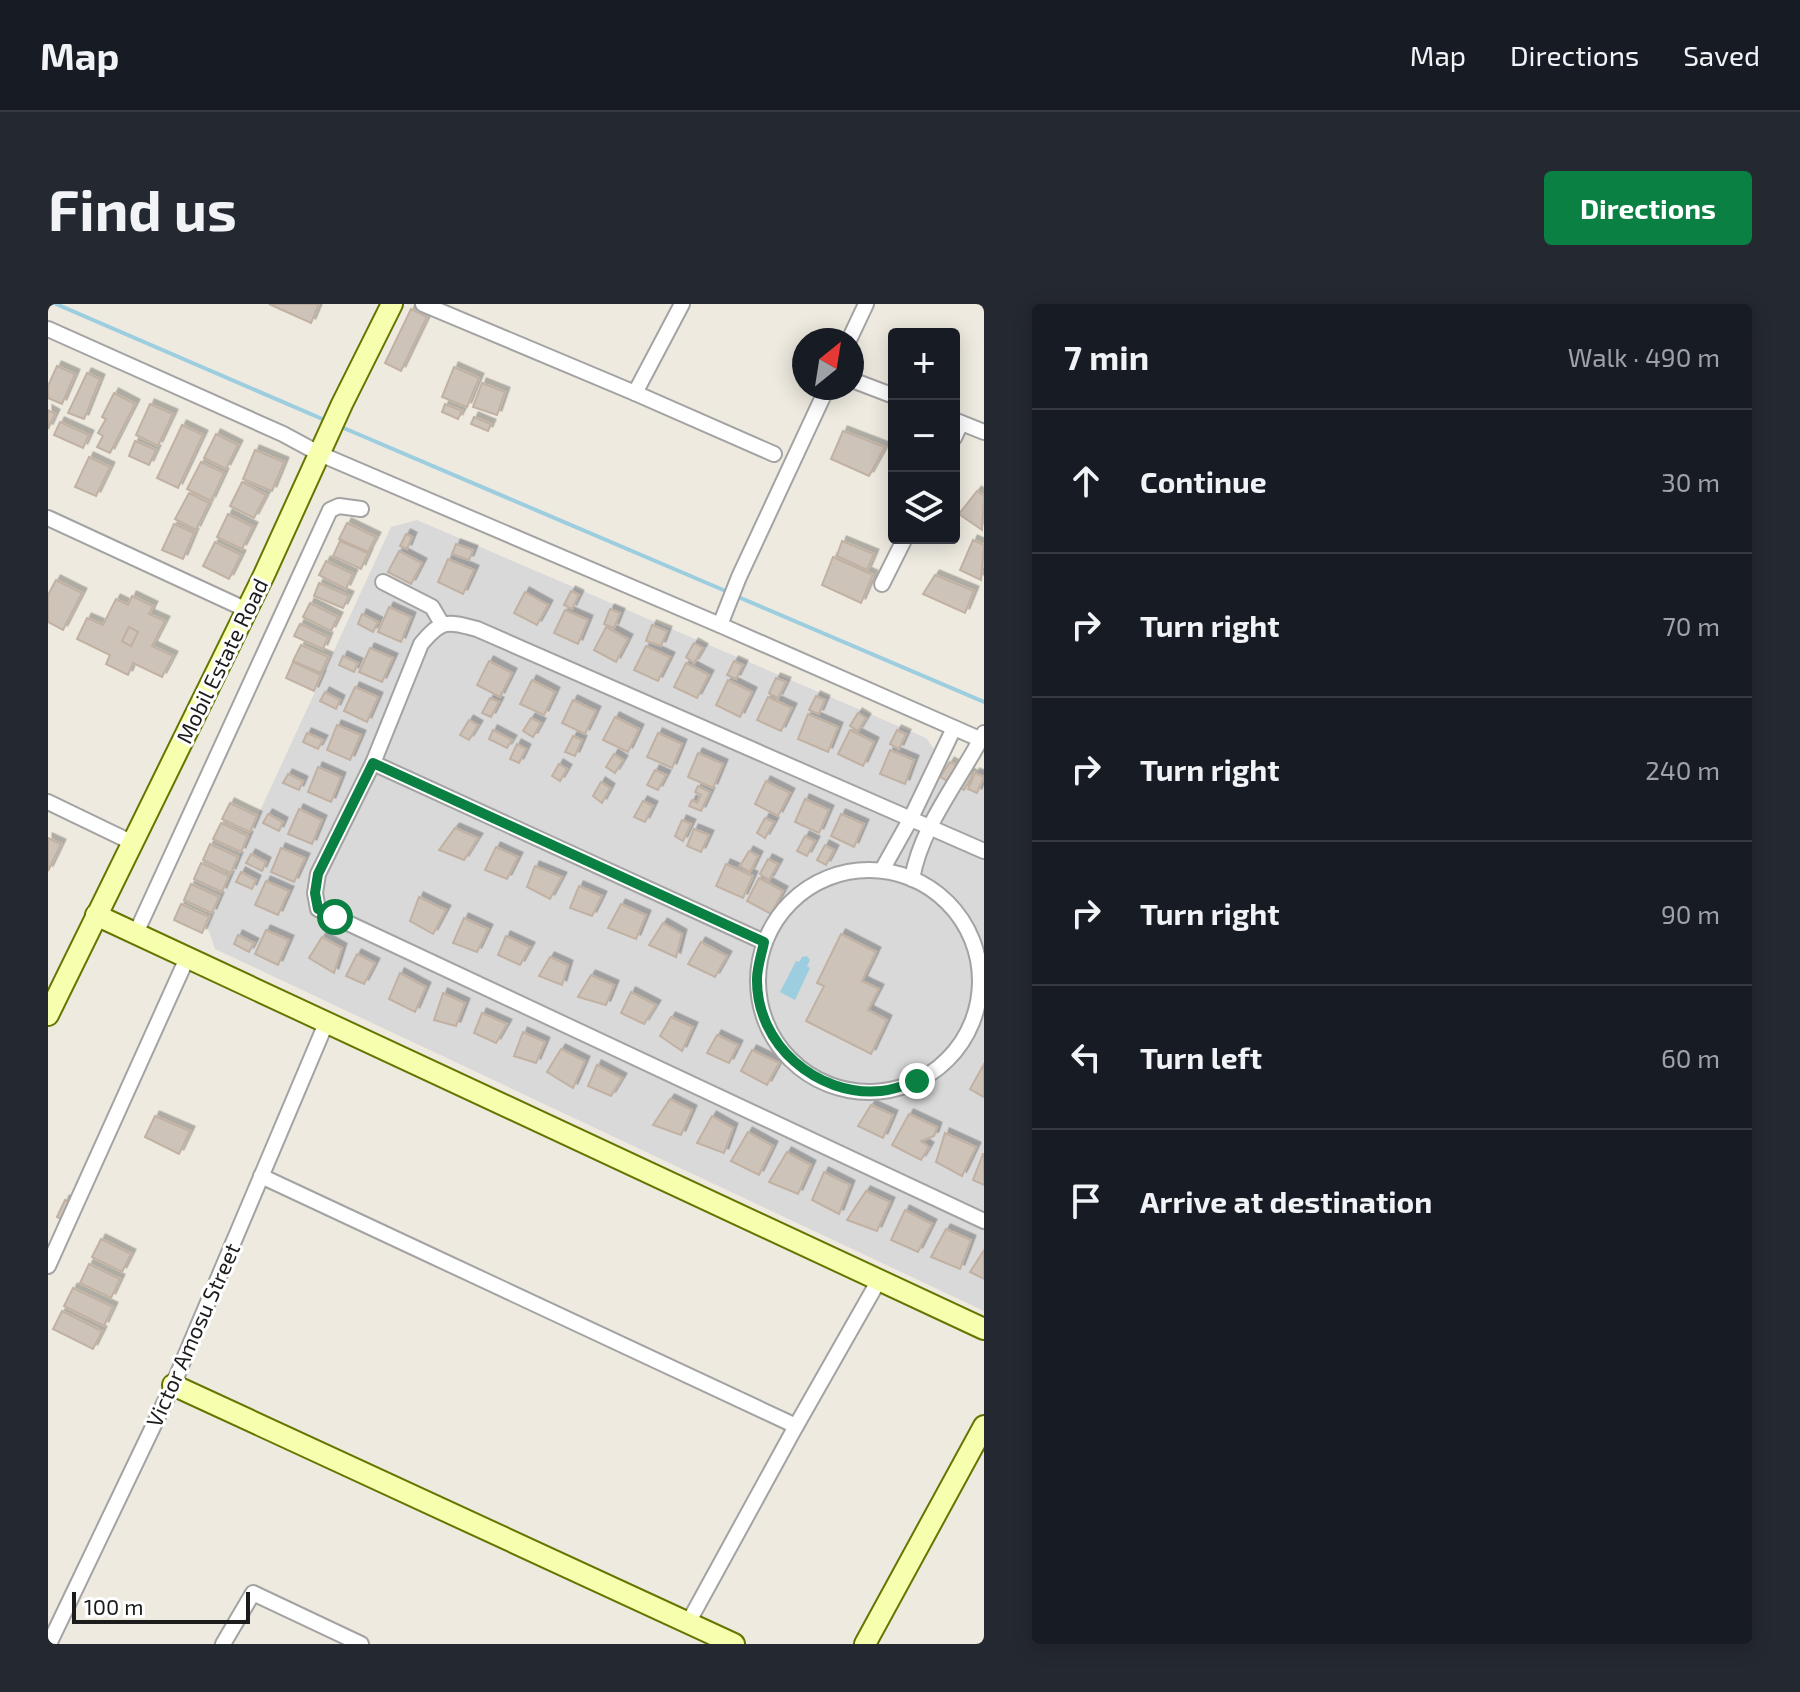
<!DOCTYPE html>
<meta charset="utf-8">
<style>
body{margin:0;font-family:"Exo 2",sans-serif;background:#242831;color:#f1f3f6}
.controls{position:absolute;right:24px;top:24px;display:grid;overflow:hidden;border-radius:8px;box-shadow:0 4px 20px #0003}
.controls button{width:72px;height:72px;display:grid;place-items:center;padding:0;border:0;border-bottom:2px solid #363941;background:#171b24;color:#f1f3f6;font:40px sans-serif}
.compass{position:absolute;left:744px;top:24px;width:72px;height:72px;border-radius:50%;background:#171b24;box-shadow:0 4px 20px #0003;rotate:30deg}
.scale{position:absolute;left:24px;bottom:20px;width:178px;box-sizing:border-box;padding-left:8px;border:4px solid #1c1c1c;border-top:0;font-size:22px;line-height:28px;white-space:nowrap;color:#1c1c1c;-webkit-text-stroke:6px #fff;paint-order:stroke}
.stop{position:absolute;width:24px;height:24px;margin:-18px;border:6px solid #0b8043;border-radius:50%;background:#fff}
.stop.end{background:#0b8043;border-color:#fff;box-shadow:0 2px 8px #0008}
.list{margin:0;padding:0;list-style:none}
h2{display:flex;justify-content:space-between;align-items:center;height:104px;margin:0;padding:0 32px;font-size:34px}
h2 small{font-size:26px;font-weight:400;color:#9ea1a6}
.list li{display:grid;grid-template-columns:52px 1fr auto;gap:24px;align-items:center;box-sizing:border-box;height:144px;padding:0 32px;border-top:2px solid #363941}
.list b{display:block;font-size:30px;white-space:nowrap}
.list em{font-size:26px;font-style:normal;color:#9ea1a6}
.icon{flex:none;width:44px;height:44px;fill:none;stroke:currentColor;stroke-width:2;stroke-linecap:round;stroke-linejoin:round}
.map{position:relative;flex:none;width:936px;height:1340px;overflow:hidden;border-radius:8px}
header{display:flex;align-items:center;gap:48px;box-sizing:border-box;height:112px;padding:0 40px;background:#171b24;border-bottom:2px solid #363941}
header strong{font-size:38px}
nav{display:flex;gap:44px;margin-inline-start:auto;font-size:28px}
.intro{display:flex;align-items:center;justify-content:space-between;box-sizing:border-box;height:192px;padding:0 48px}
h1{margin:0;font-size:56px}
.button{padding:20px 36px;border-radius:8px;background:#0b8043;color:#fff;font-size:28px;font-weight:700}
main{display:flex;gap:48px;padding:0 48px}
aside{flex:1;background:#171b24;border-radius:8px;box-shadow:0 4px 20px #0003}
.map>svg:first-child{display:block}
</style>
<header>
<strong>Map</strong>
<nav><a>Map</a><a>Directions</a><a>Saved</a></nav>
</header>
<div class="intro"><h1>Find us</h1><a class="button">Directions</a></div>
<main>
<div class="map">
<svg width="936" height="1340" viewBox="0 0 936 1340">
<defs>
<filter id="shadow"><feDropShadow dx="4.5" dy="-4.5" stdDeviation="0" flood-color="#0004"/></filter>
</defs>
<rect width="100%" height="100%" fill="#eeeae0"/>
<!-- residential -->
<path fill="#dad9d9" d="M369,216L878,434L893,454L925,470L936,464V1007L167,645L159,622L343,223Z"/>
<!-- water -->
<path fill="#9ccee0" d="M759,652L762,656L759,662L762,664L747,696L732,688L748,657L751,658L754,653Z"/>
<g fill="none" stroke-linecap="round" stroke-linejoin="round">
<!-- stream -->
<g stroke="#9ccee0" stroke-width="4">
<path d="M8,0L279,117"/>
<path d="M291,122L680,288"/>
<path d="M688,292L936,398"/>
</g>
</g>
<!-- building -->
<g fill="#cec3b9" stroke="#c1b1a2" stroke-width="2" fill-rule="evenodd" filter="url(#shadow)">
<path d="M221,0H271L263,19Z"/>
<path d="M363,5L379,13L353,67L337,59Z"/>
<path d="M9,62L27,70L14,100L0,94V82Z"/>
<path d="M406,63L431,74L419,103L394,93Z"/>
<path d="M39,69L52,75L36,115L20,109Z"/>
<path d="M434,79L457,88L449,111L425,103Z"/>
<path d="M66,89L87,100L62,149L49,143L55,132L50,129L58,115L54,113Z"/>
<path d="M102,100L125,110L110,142L88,131Z"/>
<path d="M397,100L414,107L410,115L394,108Z"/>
<path d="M0,106L7,110L0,125Z"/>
<path d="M426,113L443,120L440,127L423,120Z"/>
<path d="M12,118L41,131L35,144L6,131Z"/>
<path d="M134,121L155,131L130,184L109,174Z"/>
<path d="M795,127L837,143L821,172L783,155Z"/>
<path d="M168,130L190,141L178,165L156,154Z"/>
<path d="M87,137L108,146L101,161L81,152Z"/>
<path d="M207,146L236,158L224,187L195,175Z"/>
<path d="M41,153L62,163L48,192L27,183Z"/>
<path d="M153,158L176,169L163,197L139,185Z"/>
<path d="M194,178L218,191L206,214L182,202Z"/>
<path d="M929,187L936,192L934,226L911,210Z"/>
<path d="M141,189L161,199L148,226L127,215Z"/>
<path d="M180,210L205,223L194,245L169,233Z"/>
<path d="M299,219L328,233L320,248L291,235Z"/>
<path d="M126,220L146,229L135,255L114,246Z"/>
<path d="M358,230L364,233L359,245L352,242Z"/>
<path d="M925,236L936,241L933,276L912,266Z"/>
<path d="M292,237L320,249L313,265L285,252Z"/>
<path d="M794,237L826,250L819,266L789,252Z"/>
<path d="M167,238L193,251L181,275L155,262Z"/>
<path d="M408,240L425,246L421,256L404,250Z"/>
<path d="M351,247L374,259L363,280L340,268Z"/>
<path d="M785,253L825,271L813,299L774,281Z"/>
<path d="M400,255L426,266L415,290L390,278Z"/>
<path d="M278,257L305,270L298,285L271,271Z"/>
<path d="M887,271L926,287L917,309L875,290Z"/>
<path d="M8,276L34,289L15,326L0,318V291Z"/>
<path d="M271,279L301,292L295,304L266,292Z"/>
<path d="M523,287L531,291L524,305L516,301Z"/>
<path d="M477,288L500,301L489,321L466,309Z"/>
<path d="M84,292L105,302L101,310L117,317L104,342L125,352L114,373L85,359L80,371L58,360L62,351L29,335L39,314L55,321L68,295L80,301ZM81,323L90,328L83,342L74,337Z"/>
<path d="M262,299L290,313L283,327L255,313Z"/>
<path d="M341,303L363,313L353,338L330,328Z"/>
<path d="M562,305L572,309L566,324L556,320Z"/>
<path d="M517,306L540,316L530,340L506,329Z"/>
<path d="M314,310L330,318L325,328L310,320Z"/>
<path d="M252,320L280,333L275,345L246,332Z"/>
<path d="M604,321L619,327L613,342L598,337Z"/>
<path d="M81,323L90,328L83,342L74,337Z"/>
<path d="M558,323L580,335L568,358L546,346Z"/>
<path d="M646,339L655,344L646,359L638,353Z"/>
<path d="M253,341L280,353L273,369L245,357Z"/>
<path d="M598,342L622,353L610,377L586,366Z"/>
<path d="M322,344L345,354L334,378L311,368Z"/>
<path d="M295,352L310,359L306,368L291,361Z"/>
<path d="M441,357L464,369L452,393L429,381Z"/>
<path d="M686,357L695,361L688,375L679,371Z"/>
<path d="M245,358L273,371L266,387L238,374Z"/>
<path d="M638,359L661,371L649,394L626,383Z"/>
<path d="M728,374L738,378L730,394L721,389Z"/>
<path d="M484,376L507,388L496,411L472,400Z"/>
<path d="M680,376L704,388L692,413L668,401Z"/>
<path d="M307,383L330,393L319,418L296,407Z"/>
<path d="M277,388L292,396L288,405L272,397Z"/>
<path d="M768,392L777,396L771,410L761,406Z"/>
<path d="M720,393L744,404L733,427L709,416Z"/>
<path d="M442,394L451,398L443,413L434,409Z"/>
<path d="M525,396L548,407L537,430L514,419Z"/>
<path d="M810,409L818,414L810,427L802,422Z"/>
<path d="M760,410L790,423L780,448L750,435Z"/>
<path d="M567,413L591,425L580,448L555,436Z"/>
<path d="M483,414L493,419L485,433L475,427Z"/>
<path d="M421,416L430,421L421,436L412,431Z"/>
<path d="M289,421L313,431L302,456L279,446Z"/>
<path d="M445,426L464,436L459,444L441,435Z"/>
<path d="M802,426L826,438L815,462L790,450Z"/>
<path d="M849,426L858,430L851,445L842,440Z"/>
<path d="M259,429L275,436L270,445L255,438Z"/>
<path d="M610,429L634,440L624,464L599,453Z"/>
<path d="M525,432L534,436L527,452L517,448Z"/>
<path d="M469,440L478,445L471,459L462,455Z"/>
<path d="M842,446L866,456L857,480L832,470Z"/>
<path d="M650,449L675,460L665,484L640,473Z"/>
<path d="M566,450L575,456L567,469L558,463Z"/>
<path d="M902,458L925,471L916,486L892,473Z"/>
<path d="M511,460L519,465L512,477L504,472Z"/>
<path d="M270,463L293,473L283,498L260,488Z"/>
<path d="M607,466L618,471L610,486L599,481Z"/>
<path d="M927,469L936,473L929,489L920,485Z"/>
<path d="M240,470L255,477L251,486L235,479Z"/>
<path d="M718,477L742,489L730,512L707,500Z"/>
<path d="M553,478L562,484L554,499L545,492Z"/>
<path d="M650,482L662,488L653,507L641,502L644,496L649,499L653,491L647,488Z"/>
<path d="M757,495L781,506L771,529L747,518Z"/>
<path d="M595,497L605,502L597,518L586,513Z"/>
<path d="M182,499L209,512L202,528L174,515Z"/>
<path d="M251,505L274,516L264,540L240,530Z"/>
<path d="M220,510L235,518L231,527L215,519Z"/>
<path d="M793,510L816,520L806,543L783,532Z"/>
<path d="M717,514L726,518L717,534L709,529Z"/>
<path d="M634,516L643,520L635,537L627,532Z"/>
<path d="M173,519L200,532L193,548L165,535Z"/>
<path d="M407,524L430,534L416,556L391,546Z"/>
<path d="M646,525L661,531L653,548L639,542Z"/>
<path d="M757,532L767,537L759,552L749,547Z"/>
<path d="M0,534L13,540L0,567Z"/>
<path d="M162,540L190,553L183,569L155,556Z"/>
<path d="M777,541L786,546L778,561L769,556Z"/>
<path d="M448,543L470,553L459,575L437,566Z"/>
<path d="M233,544L257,554L246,578L223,568Z"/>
<path d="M701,547L710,552L702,568L692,562Z"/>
<path d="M203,550L218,558L214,567L198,559Z"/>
<path d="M720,555L730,560L721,576L712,570Z"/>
<path d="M153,559L181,572L174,588L146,575Z"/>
<path d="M678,560L705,572L695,594L668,582Z"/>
<path d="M487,562L514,573L502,595L479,583Z"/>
<path d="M193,568L208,576L204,585L188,578Z"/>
<path d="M711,574L735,587L723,610L699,597Z"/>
<path d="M218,577L241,587L230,611L207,601Z"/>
<path d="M143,580L171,593L164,609L136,596Z"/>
<path d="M531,582L554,592L544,612L522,604Z"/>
<path d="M371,593L398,606L385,630L362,617Z"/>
<path d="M133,600L161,613L154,629L126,616Z"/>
<path d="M573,600L598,611L588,635L560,624Z"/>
<path d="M416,614L440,625L429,648L405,639Z"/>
<path d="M615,619L634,630L628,653L601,641Z"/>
<path d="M218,626L241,636L230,661L207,650Z"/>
<path d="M793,630L828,648L814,677L831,685L820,706L839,716L823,750L758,717L776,682L769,679Z"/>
<path d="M190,631L206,639L201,648L186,640Z"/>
<path d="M458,632L482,643L472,661L450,651Z"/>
<path d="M274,633L294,644L286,669L261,654Z"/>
<path d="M653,638L679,652L667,673L640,660Z"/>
<path d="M309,650L327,659L316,680L298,672Z"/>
<path d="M502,653L520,661L514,681L491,672Z"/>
<path d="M352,669L378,683L367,708L341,695Z"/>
<path d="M543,671L566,681L558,701L530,693Z"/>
<path d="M583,688L608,701L596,720L573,709Z"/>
<path d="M395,689L417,699L408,722L386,716Z"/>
<path d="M434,709L459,720L448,739L426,729Z"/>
<path d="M623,713L645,723L634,747L612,732Z"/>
<path d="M475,728L497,738L488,759L466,752Z"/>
<path d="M669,731L690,741L681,759L659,749Z"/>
<path d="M513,745L537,757L525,784L499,768Z"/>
<path d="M704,746L731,759L719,781L693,767Z"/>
<path d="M936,760V793L922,785Z"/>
<path d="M549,761L574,774L563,792L540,782Z"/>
<path d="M622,795L644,806L633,831L605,821Z"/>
<path d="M823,801L845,811L835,834L810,822Z"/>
<path d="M861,810L889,823L886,832L873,837L881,843L873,856L844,841Z"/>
<path d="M107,812L142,827L131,850L97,833Z"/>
<path d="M664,812L685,824L676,849L649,839Z"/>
<path d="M700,828L725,842L711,871L683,857Z"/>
<path d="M897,829L928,843L914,872L888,858Z"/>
<path d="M739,848L763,861L750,890L721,878Z"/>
<path d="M935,850H936V881L925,876Z"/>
<path d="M776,868L802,881L791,910L764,896Z"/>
<path d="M818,887L842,898L829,927L799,916Z"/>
<path d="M17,896L24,899L16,916L9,913Z"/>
<path d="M857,906L884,920L870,948L843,936Z"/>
<path d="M898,925L923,936L912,965L883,953Z"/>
<path d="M53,935L83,950L74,968L44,953Z"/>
<path d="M936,946V975L922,968Z"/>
<path d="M41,960L72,975L63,994L32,979Z"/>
<path d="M25,984L65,1003L56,1022L16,1002Z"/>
<path d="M14,1007L54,1027L45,1045L5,1025Z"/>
</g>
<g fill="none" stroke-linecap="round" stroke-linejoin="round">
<defs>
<g id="street">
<path d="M375,0L587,89L634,0"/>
<path d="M0,25L235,130L272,150L672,321L936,437"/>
<path d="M801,36L818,0"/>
<path d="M804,76L846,92"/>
<path d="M587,89L726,150"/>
<path d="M906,116L936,128"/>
<path d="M906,134L913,119"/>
<path d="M0,214L199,306"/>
<path d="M335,278L384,303L394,320"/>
<path d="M834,280L857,234"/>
<path d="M672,321L691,273L779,84"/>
<path d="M325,459L716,638"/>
<path d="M0,498L85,539"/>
<path d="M936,547L429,325C399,317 394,315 373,340L325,459L270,570L267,589L270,605L287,613L936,917"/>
<path d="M834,566L862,516L906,424"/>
<circle cx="821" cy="677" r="111"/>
<path d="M864,575C873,522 912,476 936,429"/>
<path d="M88,629L282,206L291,202L313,205"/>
<path d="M213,872C391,956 570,1037 748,1122L831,976"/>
<path d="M0,962L140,652"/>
<path d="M640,1319L748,1122"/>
<path d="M1,1340L125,1081L279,717"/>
<path d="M175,1340L205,1289L313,1340"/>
</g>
<g id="secondary">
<path d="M48,611L936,1025"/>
<path d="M0,711L216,271L294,100L344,0"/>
<path d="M125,1081L686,1340"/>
<path d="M817,1340L936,1122"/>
</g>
</defs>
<!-- street casing -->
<use href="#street" stroke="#a3a3a3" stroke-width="18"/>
<!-- secondary casing -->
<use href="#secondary" stroke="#647600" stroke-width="24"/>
<!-- street -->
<use href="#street" stroke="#fff" stroke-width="14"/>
<!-- secondary -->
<use href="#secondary" stroke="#f7ffae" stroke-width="20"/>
</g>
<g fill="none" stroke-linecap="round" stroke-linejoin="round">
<!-- route -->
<path stroke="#0b8043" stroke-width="10" d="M287,613L270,605L267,589L270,570L325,459L716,638C714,649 709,663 709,675C708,740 769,793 833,787C845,786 858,781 869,777"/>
</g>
<g text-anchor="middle" stroke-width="6" stroke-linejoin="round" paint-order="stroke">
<!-- street labels -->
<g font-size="22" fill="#1c1c1c" stroke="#fff">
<text transform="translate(174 357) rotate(-64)" y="8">Mobil Estate Road</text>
<text transform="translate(145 1031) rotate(-66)" y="8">Victor Amosu Street</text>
</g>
</g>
</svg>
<div class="controls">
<button>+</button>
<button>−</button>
<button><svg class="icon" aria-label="layers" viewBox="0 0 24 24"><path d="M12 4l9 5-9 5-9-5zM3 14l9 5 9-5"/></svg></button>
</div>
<svg class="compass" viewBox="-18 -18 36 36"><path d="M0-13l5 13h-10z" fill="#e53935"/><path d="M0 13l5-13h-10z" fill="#9ea1a6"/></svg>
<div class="scale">100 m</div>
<div class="stop" style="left:287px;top:613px"></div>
<div class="stop end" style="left:869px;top:777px"></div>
</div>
<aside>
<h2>7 min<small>Walk · 490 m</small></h2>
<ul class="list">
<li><svg class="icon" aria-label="ahead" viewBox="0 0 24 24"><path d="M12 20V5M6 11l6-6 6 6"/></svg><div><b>Continue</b></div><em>30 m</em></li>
<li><svg class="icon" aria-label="right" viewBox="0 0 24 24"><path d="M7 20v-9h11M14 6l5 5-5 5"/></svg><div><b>Turn right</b></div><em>70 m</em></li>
<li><svg class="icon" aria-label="right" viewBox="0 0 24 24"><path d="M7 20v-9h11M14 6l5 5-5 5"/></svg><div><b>Turn right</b></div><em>240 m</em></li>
<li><svg class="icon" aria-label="right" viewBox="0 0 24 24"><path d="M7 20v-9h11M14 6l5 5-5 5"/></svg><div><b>Turn right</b></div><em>90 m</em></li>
<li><svg class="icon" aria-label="left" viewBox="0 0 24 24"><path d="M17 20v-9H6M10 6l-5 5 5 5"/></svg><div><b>Turn left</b></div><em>60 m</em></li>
<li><svg class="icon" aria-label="arrive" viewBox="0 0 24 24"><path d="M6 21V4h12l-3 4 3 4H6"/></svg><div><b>Arrive at destination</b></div></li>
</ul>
</aside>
</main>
